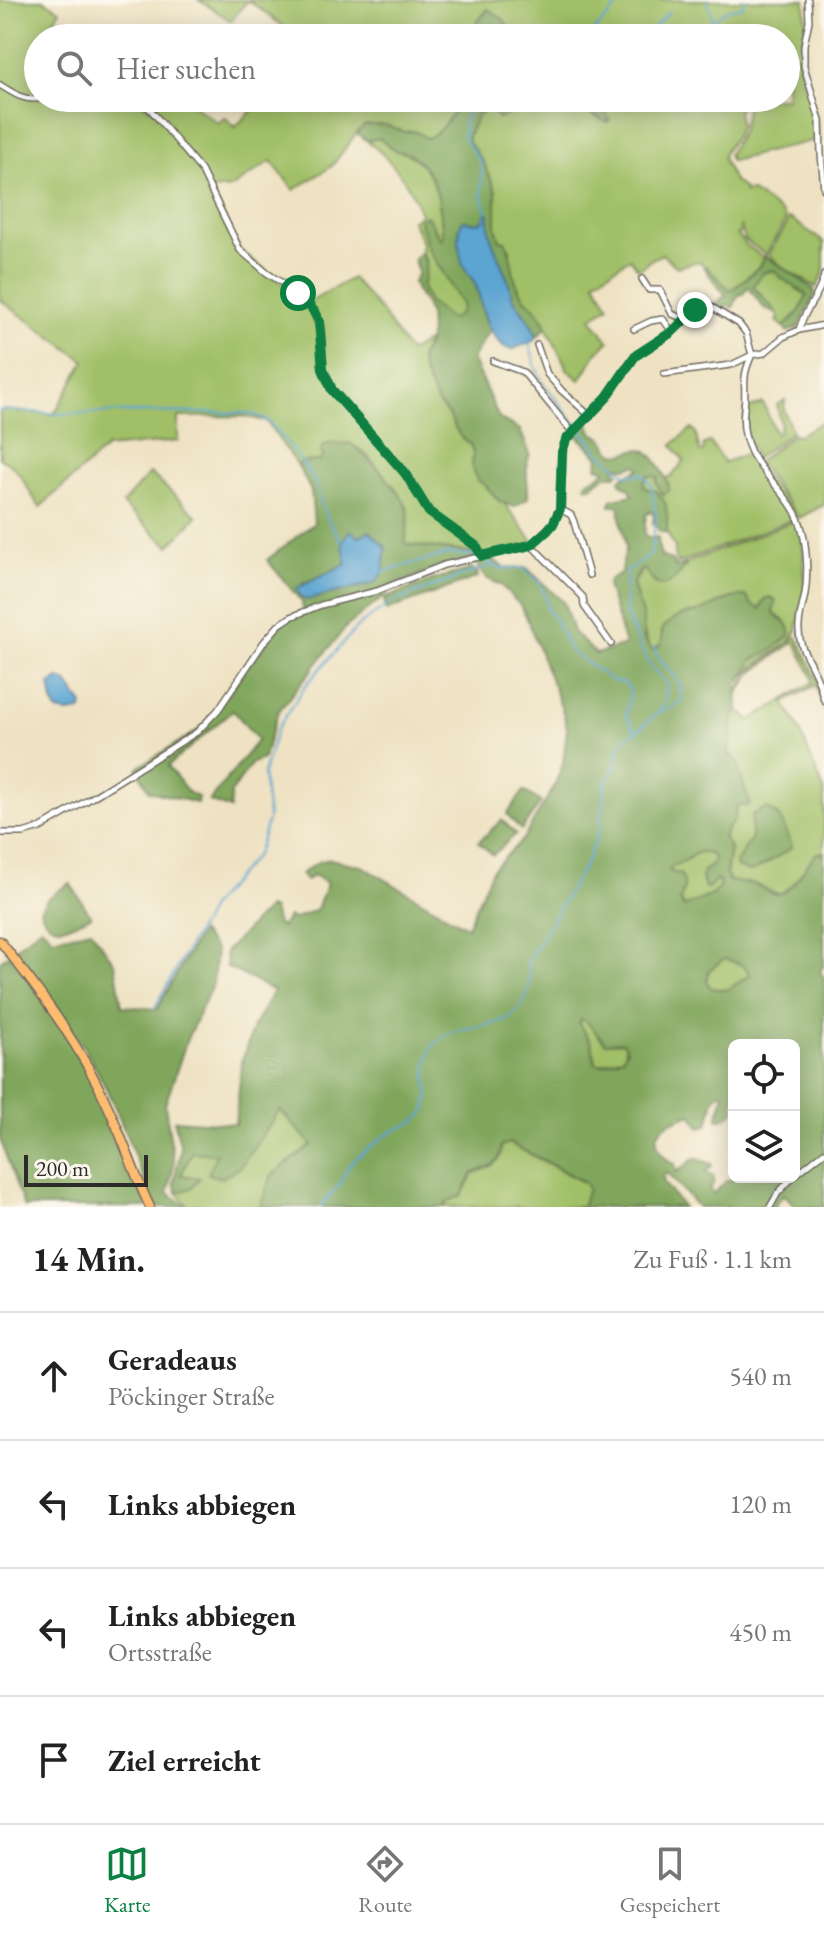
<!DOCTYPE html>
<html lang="de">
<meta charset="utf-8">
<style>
body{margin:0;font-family:"EB Garamond",serif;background:#f2f2f2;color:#222}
.controls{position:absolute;right:24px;bottom:24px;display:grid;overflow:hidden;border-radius:12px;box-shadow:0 4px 20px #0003}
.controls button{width:72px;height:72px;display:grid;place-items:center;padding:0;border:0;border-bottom:2px solid #e0e0e0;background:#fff;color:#222;font:40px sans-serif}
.scale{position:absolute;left:24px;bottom:20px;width:124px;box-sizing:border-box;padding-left:8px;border:4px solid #2b2b2b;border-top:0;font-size:22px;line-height:28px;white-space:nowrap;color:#2b2b2b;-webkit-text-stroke:6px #fbf7ec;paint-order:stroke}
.stop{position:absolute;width:24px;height:24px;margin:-18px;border:6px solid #0b8043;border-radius:50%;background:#fff}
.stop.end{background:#0b8043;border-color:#fff;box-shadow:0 2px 8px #0008}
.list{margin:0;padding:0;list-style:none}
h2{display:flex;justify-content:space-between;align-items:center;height:104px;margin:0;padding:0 32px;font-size:34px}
h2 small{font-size:26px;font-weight:400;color:#767676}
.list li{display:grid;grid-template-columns:52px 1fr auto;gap:24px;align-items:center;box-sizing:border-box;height:128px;padding:0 32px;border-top:2px solid #e0e0e0}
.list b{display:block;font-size:30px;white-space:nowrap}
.list p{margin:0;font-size:26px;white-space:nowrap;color:#767676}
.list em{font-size:26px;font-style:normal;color:#767676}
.icon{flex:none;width:44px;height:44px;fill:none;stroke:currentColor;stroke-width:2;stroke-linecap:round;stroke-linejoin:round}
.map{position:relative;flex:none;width:824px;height:1207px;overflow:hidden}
.search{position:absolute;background:#fff;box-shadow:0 4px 20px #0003;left:24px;right:24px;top:24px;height:88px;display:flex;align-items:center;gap:20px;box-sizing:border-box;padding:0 28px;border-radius:44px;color:#767676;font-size:30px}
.sheet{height:616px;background:#fff}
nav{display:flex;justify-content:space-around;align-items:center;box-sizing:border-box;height:112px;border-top:2px solid #e0e0e0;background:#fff;font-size:22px;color:#767676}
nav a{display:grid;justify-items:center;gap:4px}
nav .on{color:#0b8043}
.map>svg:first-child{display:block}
</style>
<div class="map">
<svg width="824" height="1207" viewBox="0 0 824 1207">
<rect width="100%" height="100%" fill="#fbf7ec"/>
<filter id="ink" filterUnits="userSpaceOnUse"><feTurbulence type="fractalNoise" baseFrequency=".0125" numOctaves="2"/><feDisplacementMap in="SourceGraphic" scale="16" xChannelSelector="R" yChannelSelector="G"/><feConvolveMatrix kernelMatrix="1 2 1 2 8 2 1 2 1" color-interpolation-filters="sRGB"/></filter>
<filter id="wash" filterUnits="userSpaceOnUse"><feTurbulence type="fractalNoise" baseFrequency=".006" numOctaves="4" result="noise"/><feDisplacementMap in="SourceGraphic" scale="32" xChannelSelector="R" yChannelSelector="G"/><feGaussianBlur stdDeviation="1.8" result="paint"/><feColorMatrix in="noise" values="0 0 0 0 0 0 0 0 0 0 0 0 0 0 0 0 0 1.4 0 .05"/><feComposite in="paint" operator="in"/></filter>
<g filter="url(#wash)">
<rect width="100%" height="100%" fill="#eee2c2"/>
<!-- green -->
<g fill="#a0bf66" stroke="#667548" stroke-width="2">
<path d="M0,0H43L60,10L44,38H38V48L35,54L38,56V98H135L150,109L161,98H184L218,123L225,117L235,127L265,98H460L457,102L456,110C446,120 441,134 426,138L415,131L405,132L380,125L371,126L358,131L332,166L294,190L271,161L231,188L211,190L240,250L308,303L352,278L380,310L409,352L428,341L421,358L423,372L437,402L449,416L460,436L471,444L473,454L472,469L499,501L504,503L534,543L482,556L480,554L406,544C404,533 411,522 408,512C403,496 370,455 355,447C349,443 332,442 324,445L321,450L323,456L320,461L301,462L298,466L266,421L243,416L178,417V441L106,448L40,507C26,490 22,467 0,459V410L54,414L85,361L0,300Z"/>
<path d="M199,0H805L806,22L800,50V67L803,81L816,116L819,139L731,161L728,155L742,130L748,98H786V38H516L503,19L473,27L483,38H299L248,0L231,21Z"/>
<path d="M525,98H564L560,101L542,104L544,110C563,106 585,108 601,120L607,105L615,98H741L738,114L740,125L736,135L724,153L723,159L734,181L744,189V192L751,191L781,212L786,219L766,255L745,240L740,225V233L737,234L746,245L764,258L763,263L733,289L730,290L699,261L677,267L662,254L650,260L639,270L630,258L595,281L609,306L591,318L609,342L597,352L580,380L568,370L538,311C519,296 508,272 510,249L500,240L496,228V191L484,164L468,141V135L478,114Z"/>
<path d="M377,138C385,141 390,147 398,151C405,154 404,151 410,155C439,174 441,208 443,240H440L437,231L419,219L429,250L462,304C462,313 458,317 450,320L428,303L422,286L425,276L426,261L421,252L422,243L412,220L421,214C412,186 390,158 366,140H371Z"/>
<path d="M790,218L824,242V272L817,287C801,279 781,268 769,255Z"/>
<path d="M774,270C781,280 797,288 808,296L799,312L784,327L777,321L779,319L774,309L753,286L764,272Z"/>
<path d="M785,400L784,410L792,432L756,458L744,429L745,410L763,403L776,434L780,431L779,428L781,424L777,405Z"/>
<path d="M824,421V505L799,518L758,462L793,434L799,435Z"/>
<path d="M691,429L695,431L700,452H703L704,444L710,442L724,463L748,453L762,474L789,506L795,517L794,519L678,563L675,559V548L667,532L665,503L659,497L656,491L647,489L643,484L648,476H656L658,477L656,480L663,495L667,492L669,486L666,478L672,476L684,461L673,446V444Z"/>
<path d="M150,473L197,516L169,546L122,504Z"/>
<path d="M794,521L798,523L803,544L805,590L797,631L789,642L754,666L739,682L747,671L751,661L772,650L791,633L786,623L773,612L776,600L769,597L762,603V607L760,609L751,604L748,598L728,599L699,612L685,614L675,619L664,626L661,631L663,640L660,646L652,650C643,639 645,630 642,617C640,606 636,595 633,584L642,570L647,571L654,582L669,584L685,565H681Z"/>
<path d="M795,637H797C807,659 824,685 824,710L816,685L784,702L797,724L824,790V852L816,854L793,884L780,894L769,891L755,884L733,883L726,876L730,848L723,837L735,817L736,807L739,805L747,806L749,801L739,772V763L729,754C729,737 731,724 738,709L751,720L813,682V678L796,643L794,642L751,674L738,694L737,690L754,669L787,645Z"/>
<path d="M701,852L710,854L714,858V862C705,872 701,869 703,884L709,887L716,880L718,881L720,887L712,895L683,907L680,900C684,890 687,883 680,874L671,872L669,868C674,864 678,865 683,862C690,858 693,853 701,852Z"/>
<path d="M724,959C735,962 745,964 750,974L730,989L724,991L711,988L707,982L709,970Z"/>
<path d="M581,1019C592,1023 597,1035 605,1043L623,1042L625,1044L626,1052L623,1057L597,1065L591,1042L579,1024Z"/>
<path d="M280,1110L312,1145L272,1175L260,1207H205L198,1204L189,1207L177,1192L191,1188L199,1179L181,1175L192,1152L216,1154L239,1168Z"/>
<path d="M503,1143H509L585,1183L588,1189L582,1207H444L448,1201L462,1195L473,1173C486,1169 504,1163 501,1146Z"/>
</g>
<!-- forest -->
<g fill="#80a65b" stroke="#566843" stroke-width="2" fill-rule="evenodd">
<path d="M488,9L503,19L516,38H483L473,27Z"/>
<path d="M460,98H525L522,100L523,107L499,119L490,109L478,114L468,135V141L484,164L496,191V228L500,240L505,241C513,253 511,276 519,290C523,298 530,303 536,309C541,314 544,320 547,326L537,337C532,322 522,312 514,299C511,293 510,287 508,281C501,260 486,238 489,215C482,221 479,224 469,222L459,228L463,262L476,286L484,316L490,329L472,359L499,418L520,430L530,454C523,469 529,482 528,498L514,507L499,501L485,485L477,480L472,469L473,454L471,445L460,436L449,416L437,402L423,372L420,358L428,345L430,330L429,315L425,304L416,291L413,282L418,273L414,259L421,252C427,264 426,273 422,286L428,302L450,319C458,317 462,313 462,304L429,250L419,219L427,216L440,239L443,240C441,208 439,170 408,154C404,152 399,152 395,150C390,147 385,142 380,138L366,140L358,134V131L365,125H386L405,132L415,131L426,138C441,134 446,120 456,110L457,102Z"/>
<path d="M564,98H615L604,110L610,120L607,122L594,115L573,109L538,108C545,101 556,105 564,98Z"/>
<path d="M765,256L814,289L815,295L798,328L787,332L784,327L799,312L807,295C797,288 781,280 774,270L763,273L753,286L774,309V312L765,309L748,287L744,293L738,296L733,308L726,305L719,309L716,304L726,294L720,289L704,267L706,266L730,290L734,288C744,280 762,268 765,256Z"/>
<path d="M588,421L592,432C596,435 600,436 603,439C609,444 606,450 615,453C625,457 631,449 640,449C653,449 667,478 669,489L664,495L661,492L656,482L658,477L656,476H647L643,484L647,489L657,491C658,495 662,498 664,501C668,508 668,526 666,533L659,531L658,527L653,524L654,514L649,512L646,515C645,522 644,528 645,535L650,538L658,537L659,549L662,557L672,560L676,567L683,565L686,566C680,573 669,589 658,585C653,583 648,573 644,569L639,572L633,584L643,618L644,639L652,650C665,645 662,639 662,628C667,624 672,620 678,617C685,614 690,614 697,612C714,608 729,595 746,596L751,604L760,609L765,599C769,597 773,597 776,601L773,612C780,621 792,622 790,635L772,650L751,661L747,671L737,684L738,709L732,723L729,754L739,763V772L750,804L747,806L740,805L736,807L735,820L725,831L723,837L730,848L726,874L728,880C736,884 745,882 753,884C761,886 769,894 777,894C792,894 806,863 816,854L824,852V964L820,972L824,977V1207H796L784,1194L777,1202L775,1207H698L667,1173L663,1176L664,1183L683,1207H582L588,1189L585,1183L545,1161L509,1143L501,1146C503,1163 487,1169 473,1173L462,1195L448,1201L444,1207H260L272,1175L312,1145L280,1110L239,1168L222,1178L208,1174L216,1154L192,1152L181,1175L200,1178L191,1188L177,1192L174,1183L181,1148L174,1120L235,1124L242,1061L253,1027L274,991L227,967L225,952L268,908L273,910L277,925L282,927L288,917L294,919L317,909L327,883L313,875L306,881L301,874L318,862L330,859L362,866L467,927L492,870L523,839L554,787L563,763L567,728L563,712L526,616L520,605L501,585L488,579L481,572L474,558L444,565L396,584L382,598L346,627L278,712L263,759L252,763L231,793L230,809L209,801L258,740L233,710L168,766L189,793L198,797L197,803L149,791L137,768L197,731L208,721L279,625L303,611L302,602L267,560L314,523L311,491L298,466L301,462L320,461L323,456L321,451L324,445C334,441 341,445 350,443C365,454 406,494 408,512C410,523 404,533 406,544L487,555L503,567L527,568L564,603L573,632L596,654L625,645L607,585L610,579L621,573C621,563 626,556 626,547C626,533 618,521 620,507L618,505L610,506V503L613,499L633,495L629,488L622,485L620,480C625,473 635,475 639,468L636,465L625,468L616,466L615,469L618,473L616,475C607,474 598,479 592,487L586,486L587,482L602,474L605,469L597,467L599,457L575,433ZM369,531L386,547L383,572L302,584L347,564ZM701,852L710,854L714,858L712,865L703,871L702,876L705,888L709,887L716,880L719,881L720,887L712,895L683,907L680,900C684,890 687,883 680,874L671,872L669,868C674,864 678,865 683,862C690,858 693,853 701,852ZM724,959C734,962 746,964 750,975L727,990L711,988L707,982L709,970ZM581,1019L589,1024L605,1043L623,1042L627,1049L623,1057L602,1065L595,1063L591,1042L579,1024ZM734,1045H794V1177H738L726,1181L714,1194L710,1189L714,1182V1176L705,1173L712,1166V1164L695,1158L677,1172L675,1164C663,1159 651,1143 660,1130C666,1122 682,1118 691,1114L700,1127L708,1125L714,1099L719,1093H723C725,1102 717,1110 718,1119H723L734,1112Z"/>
<path d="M472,569L477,571L478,577L386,611L384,599L432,580Z"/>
<path d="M524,791L541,802L521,830L507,814Z"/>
<path d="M766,808C785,815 784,831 792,847C787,851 756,871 750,872C748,872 740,868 737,867L736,863L751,839L752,815Z"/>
<path d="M502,820L516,834L493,855L478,842Z"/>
<path d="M70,883L91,916C70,925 51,938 40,910L47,899Z"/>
<path d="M41,927L53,938L91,930L115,964L122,1006L157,1009L200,932L216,951L213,983L187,1039L165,1105L174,1163L168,1193L188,1207H156C138,1168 125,1127 106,1088C81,1036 48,995 13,950Z"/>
<path d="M9,954L60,1024L97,1086L147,1207H24L0,1139V961Z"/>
</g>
<!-- water -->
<g fill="#5ba4d2" stroke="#43687e" stroke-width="2">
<path d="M487,212L489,215C486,238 501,259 508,281C510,288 511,293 514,299C522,312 532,322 537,337L533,341L511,350C485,339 484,309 476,286C474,280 469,276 466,270C458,258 457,235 462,221L464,220L474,223L482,222Z"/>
<path d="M350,530L358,537L369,531L386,547L383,572L375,583L306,600L300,596L297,588L347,564L342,542Z"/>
<path d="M59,679L66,681L83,705L81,711L67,713L57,711L53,702L50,684Z"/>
</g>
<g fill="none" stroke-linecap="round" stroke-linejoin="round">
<!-- stream -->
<g stroke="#5ba4d2" stroke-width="2">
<path d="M707,0L711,11L716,38"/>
<path d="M713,20L727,10L742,7L746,0"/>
<path d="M587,38L624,0"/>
<path d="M644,38L669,12"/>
<path d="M487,212L481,193L482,164L464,138V120L470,109L488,100L498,98"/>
<path d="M0,410L63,414L127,412L246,413C252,414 259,416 264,419C277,426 309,471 316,484C319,490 319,497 321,503C325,517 334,530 342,542"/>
<path d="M484,558L498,568H523L540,583L546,598L547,609L554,619L570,651L613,681L624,683L629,687L630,694L626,715L635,731"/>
<path d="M481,569L492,565"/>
<path d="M383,572L448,554L474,555"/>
<path d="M654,647C660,671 684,670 681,701L667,710H661"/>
<path d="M268,819L263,774L277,729L305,686L360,624L395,601L478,570"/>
<path d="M202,924L211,906L257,854L267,822"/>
<path d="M154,1009L200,926"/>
<path d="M320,1207C326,1199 334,1193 340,1184C343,1178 345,1172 348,1167C358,1155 374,1145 386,1135C396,1128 410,1126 419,1118C441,1098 414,1067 436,1043C459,1016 514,1040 528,991C531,980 527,972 528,961L588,859L599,832L605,785L617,763L618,748L627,737L636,732L661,710L666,697L667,683L652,668L642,651L625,612L627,571L651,554L656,518L651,484L642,474H625L598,451L543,383L536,368L529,342"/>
</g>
</g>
</g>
<g filter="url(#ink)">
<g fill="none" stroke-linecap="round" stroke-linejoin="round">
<defs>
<g id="street">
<path d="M808,0L809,21L804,45V66L820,121L821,154L824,189"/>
<path d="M0,85C13,93 25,102 40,98"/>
<path d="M135,98L150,109L201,170L240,250L267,273L298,293L313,310L321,332L323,369L332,390L405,473L429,512L476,546L482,556"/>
<path d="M642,279L649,290H660L672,314L685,319"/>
<path d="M634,329L651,321L663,319L672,332"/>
<path d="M799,330C803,310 821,295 824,275"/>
<path d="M537,345L547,374L562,391L590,416"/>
<path d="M752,355C740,380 747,385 744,409C737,470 792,483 803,533C807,551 808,576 805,594C803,606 798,619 799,631C799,646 808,658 814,671C819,680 821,690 824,700"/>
<path d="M493,361L523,372L573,433"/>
<path d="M664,374L731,365L752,355L764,353L783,337L799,330L824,325"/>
<path d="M560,509L571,515L574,522L589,575"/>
<path d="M531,545L583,597L584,606L611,644"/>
<path d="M0,833H23L40,828L88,800L197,732L218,710L264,642L279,625L291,617L321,605L377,591L444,565L531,545L553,524L560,509L562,452L566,440L607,397L635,356L672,332L694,310L704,305L710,306L739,324L746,333L752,355"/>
<path d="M794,1176L824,1152"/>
<path d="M770,1207L778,1193L793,1177"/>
</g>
<path id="primary" d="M0,941C42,994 83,1049 110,1111C124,1142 135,1176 150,1207"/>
</defs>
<!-- street casing -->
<use href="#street" stroke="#6f6b60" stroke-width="8"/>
<!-- primary casing -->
<use href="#primary" stroke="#6f6b60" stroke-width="11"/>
<!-- street -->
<use href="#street" stroke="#fff" stroke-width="5"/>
<!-- primary -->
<use href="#primary" stroke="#fdbc70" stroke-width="8"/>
</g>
</g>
<g fill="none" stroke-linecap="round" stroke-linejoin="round" filter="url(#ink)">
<!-- route -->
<path stroke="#0b8043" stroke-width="10" d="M298,293L313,310L319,321L323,369L332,390L405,473L429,512L476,546L482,556L531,545L547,531L553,524L560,509L562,452L566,440L607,397L635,356L672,332L695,310"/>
</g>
</svg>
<div class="controls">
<button><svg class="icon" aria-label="locate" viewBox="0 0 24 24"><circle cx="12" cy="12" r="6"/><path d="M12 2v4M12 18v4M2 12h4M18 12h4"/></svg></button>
<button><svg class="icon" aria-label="layers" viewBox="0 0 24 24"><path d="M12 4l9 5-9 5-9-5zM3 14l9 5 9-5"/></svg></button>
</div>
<div class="scale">200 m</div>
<div class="stop" style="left:298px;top:293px"></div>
<div class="stop end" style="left:695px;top:310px"></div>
<div class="search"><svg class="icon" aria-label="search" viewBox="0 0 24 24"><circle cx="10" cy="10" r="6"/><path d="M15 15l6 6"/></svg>Hier suchen</div>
</div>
<section class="sheet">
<h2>14 Min.<small>Zu Fuß · 1.1 km</small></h2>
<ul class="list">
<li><svg class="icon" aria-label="ahead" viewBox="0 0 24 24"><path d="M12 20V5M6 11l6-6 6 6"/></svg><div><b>Geradeaus</b><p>Pöckinger Straße</p></div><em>540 m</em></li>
<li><svg class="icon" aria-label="left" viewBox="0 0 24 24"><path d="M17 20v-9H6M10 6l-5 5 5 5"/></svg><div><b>Links abbiegen</b></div><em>120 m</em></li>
<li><svg class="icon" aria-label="left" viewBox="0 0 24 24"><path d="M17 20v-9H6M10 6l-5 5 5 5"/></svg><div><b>Links abbiegen</b><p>Ortsstraße</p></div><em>450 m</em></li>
<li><svg class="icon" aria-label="arrive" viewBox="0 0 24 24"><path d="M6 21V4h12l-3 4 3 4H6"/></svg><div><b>Ziel erreicht</b></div></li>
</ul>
</section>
<nav>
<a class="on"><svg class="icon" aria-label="map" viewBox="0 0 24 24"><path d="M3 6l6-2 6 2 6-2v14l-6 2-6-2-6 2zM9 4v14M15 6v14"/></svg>Karte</a>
<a><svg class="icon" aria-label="directions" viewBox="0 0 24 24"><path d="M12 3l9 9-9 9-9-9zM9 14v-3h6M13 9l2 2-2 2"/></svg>Route</a>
<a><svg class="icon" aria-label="saved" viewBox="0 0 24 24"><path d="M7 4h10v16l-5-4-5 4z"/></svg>Gespeichert</a>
</nav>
